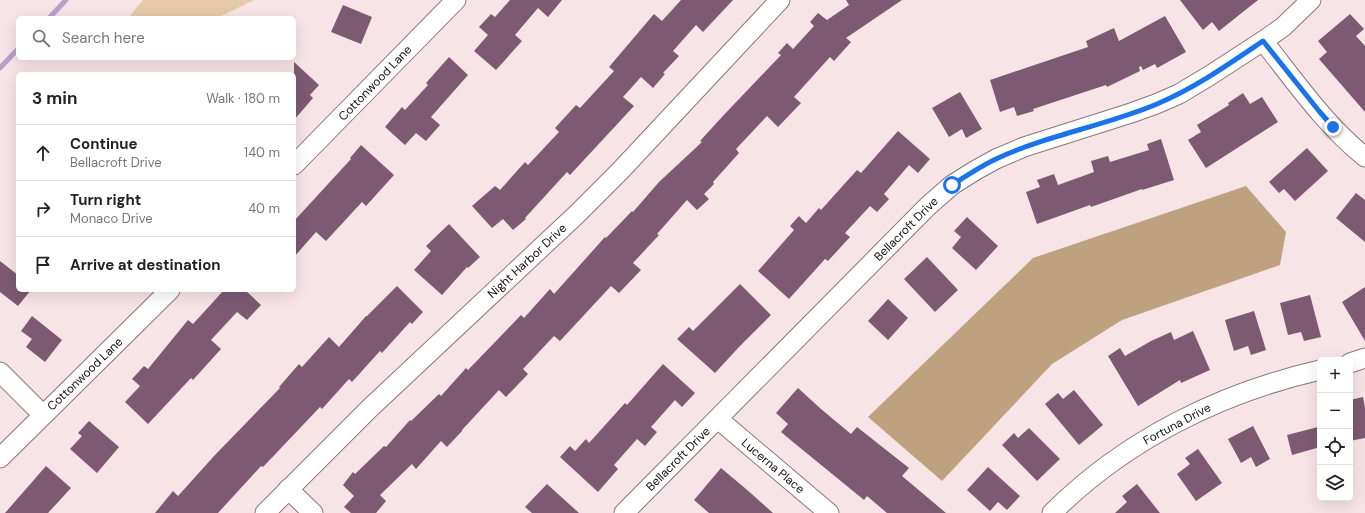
<!DOCTYPE html>
<meta charset="utf-8">
<style>
body{margin:0;font-family:"DM Sans",sans-serif;background:#f6f6f6;color:#222}
.controls{position:absolute;right:12px;bottom:12px;display:grid;overflow:hidden;border-radius:6px;box-shadow:0 4px 16px #0002}
.controls button{width:36px;height:36px;display:grid;place-items:center;padding:0;border:0;border-bottom:1px solid #e0e0e0;background:#fff;color:#222;font:20px sans-serif}
.stop{position:absolute;width:12px;height:12px;margin:-9px;border:3px solid #1a73e8;border-radius:50%;background:#fff}
.stop.end{background:#1a73e8;border-color:#fff;box-shadow:0 1px 4px #0008}
.list{margin:0;padding:0;list-style:none}
h2{display:flex;justify-content:space-between;align-items:center;height:52px;margin:0;padding:0 16px;font-size:17px}
h2 small{font-size:13px;font-weight:400;color:#767676}
.list li{display:grid;grid-template-columns:26px 1fr auto;gap:12px;align-items:center;box-sizing:border-box;height:56px;padding:0 16px;border-top:1px solid #e0e0e0}
.list b{display:block;font-size:15px;white-space:nowrap}
.list p{margin:0;font-size:13px;white-space:nowrap;color:#767676}
.list em{font-size:13px;font-style:normal;color:#767676}
.icon{flex:none;width:22px;height:22px;fill:none;stroke:currentColor;stroke-width:2;stroke-linecap:round;stroke-linejoin:round}
.map{position:relative;flex:none;width:1365px;height:513px;overflow:hidden}
.search{position:absolute;background:#fff;box-shadow:0 4px 16px #0002;left:16px;top:16px;width:280px;height:44px;display:flex;align-items:center;gap:10px;box-sizing:border-box;padding:0 14px;border-radius:6px;color:#767676;font-size:15px}
.panel{position:absolute;background:#fff;box-shadow:0 4px 16px #0002;left:16px;top:72px;width:280px;height:220px;border-radius:6px}
.map>svg:first-child{display:block}
</style>
<div class="map">
<svg width="1365" height="513" viewBox="0 0 1365 513">
<rect width="100%" height="100%" fill="#f7e4e7"/>
<!-- green -->
<path fill="#e6c9a8" d="M143,0H254L217,18H128Z"/>
<!-- forest -->
<path fill="#bea17f" d="M1246,186L1286,232L1280,265L1122,320L1052,364L942,481L868,417L1033,258Z"/>
<g fill="none" stroke-linecap="round" stroke-linejoin="round">
<!-- stream -->
<g stroke="#b6a2c9" stroke-width="5">
<path d="M49,18L66,0"/>
<path d="M0,68L18,49"/>
</g>
</g>
<!-- building -->
<g fill="#7d5a72">
<path d="M510,0H562L548,17L538,8L515,35L522,41L496,70L474,51L488,35L479,27L491,14L495,17Z"/>
<path d="M681,0H733L703,32L696,25L673,51L679,56L663,73L665,74L653,88L641,77L623,97L634,106L570,175L567,172L525,218L526,219L513,230L503,219L492,228L472,206L495,186L500,190L525,162L528,165L559,132L555,128L576,105L580,108L614,71L609,67L654,14L662,21Z"/>
<path d="M846,0H902L846,38L851,42L834,61L830,57L794,97L801,103L778,127L767,116L736,149L739,153L713,182L714,184L704,194L709,199L697,210L687,200L657,234L659,235L633,263L641,270L619,293L611,286L560,341L554,336L523,369L528,374L506,397L499,390L462,430V431L447,447L441,441L416,469L412,464L380,495L386,501L376,513H351L344,507L354,496L343,485L353,472L355,474L384,446L386,447L410,420L411,421L439,394L441,396L466,368L468,370L521,315L524,318L550,289L554,294L605,237L606,238L632,211L633,212L659,182L702,142L700,141L721,118L781,55L778,53L787,43L793,49L814,26L810,22L818,13L827,20L849,5Z"/>
<path d="M1180,0H1258L1219,31L1212,22L1203,30Z"/>
<path d="M343,5L372,17L361,44L331,32Z"/>
<path d="M1350,14L1364,29L1356,36L1365,46V112L1319,59L1327,52L1318,41Z"/>
<path d="M1165,16L1186,52L1157,68L1155,64L1143,70L1141,66L1139,67L1140,71L1107,87L1106,85L1033,109L1034,111L1017,116L1014,107L1000,112L990,80L1088,47L1086,41L1114,28L1119,41Z"/>
<path d="M449,57L468,75L431,117L440,125L426,141L416,133L405,145L385,127L402,107L405,110L428,85L426,83Z"/>
<path d="M294,62L319,85L310,95L313,98L294,120Z"/>
<path d="M960,92L982,129L966,138L962,129L949,137L932,108Z"/>
<path d="M1243,93L1250,104L1262,97L1278,122L1206,168L1188,140L1201,132L1197,125L1229,105L1228,103Z"/>
<path d="M898,131L930,159L918,173L909,165L884,194L889,199L877,212L870,206L845,233L850,237L828,261L825,259L789,299L758,271L794,230L790,226L799,216L806,223L819,208L821,210L857,170L861,173Z"/>
<path d="M1161,139L1174,180L1142,190V189L1091,207L1090,205L1037,224L1026,192L1040,187L1037,180L1054,174L1058,185L1094,172L1091,161L1108,156L1110,162L1149,150L1147,144Z"/>
<path d="M361,145L394,175L366,206L362,202L326,241L316,232L294,257V221L351,159L350,158Z"/>
<path d="M1307,148L1328,171L1295,201L1284,189L1279,193L1269,182Z"/>
<path d="M1356,193L1365,200V242L1336,218Z"/>
<path d="M967,217L998,246L976,270L952,248L961,237L954,231Z"/>
<path d="M449,224L480,257L468,268L467,267L442,295L414,270L431,251L426,246Z"/>
<path d="M927,257L958,290L935,312L904,279Z"/>
<path d="M0,261L18,275V290H31L18,306L0,292Z"/>
<path d="M740,284L771,315L739,347L715,373L677,339L689,327L693,331Z"/>
<path d="M397,286L423,312L412,324L410,322L382,353L380,351L352,382L349,379L322,409L320,407L263,467L261,466L218,513H155L173,491L178,496L215,455L280,388L279,387L299,364L302,367L329,337L339,347L366,316H367Z"/>
<path d="M1365,287V341L1342,302Z"/>
<path d="M224,290H245L261,305L247,320L237,312L211,340L221,349L193,380L191,378L148,424L125,402L140,386L132,379L144,366L148,369L188,320L193,324Z"/>
<path d="M1310,295L1321,337L1304,341L1301,332L1288,335L1280,303Z"/>
<path d="M888,299L908,318L888,340L868,321Z"/>
<path d="M1254,311L1266,350L1251,355L1248,346L1234,351L1225,320Z"/>
<path d="M32,316L62,340L45,362L26,347L32,339L21,331Z"/>
<path d="M1193,331L1210,370L1181,383L1180,380L1138,406L1108,356L1120,348L1125,356L1151,341L1171,332L1174,340Z"/>
<path d="M663,364L695,393L682,407L675,400L651,427L657,432L645,446L637,439L614,465L618,469L598,492L560,457L570,446L575,451L586,439L589,443L625,403L627,405Z"/>
<path d="M798,388L821,409L851,434L857,427L909,468L902,476L946,513H887L867,496L864,500L793,442L781,432L788,424L776,413Z"/>
<path d="M1074,390L1103,425L1079,445L1045,404L1058,393L1063,399Z"/>
<path d="M1363,397L1365,408V438L1350,441V400Z"/>
<path d="M89,421L119,447L97,473L70,449L82,436L78,433Z"/>
<path d="M1253,426L1270,459L1256,467L1251,457L1241,463L1228,439Z"/>
<path d="M1318,427L1320,435V447L1292,455L1287,435Z"/>
<path d="M1029,428L1060,459L1037,481L1002,445L1014,433L1018,438Z"/>
<path d="M1198,449L1222,483L1196,501L1177,474L1190,464L1185,458Z"/>
<path d="M46,466L71,488L48,513H5Z"/>
<path d="M988,467L1020,496L1007,510L998,502L990,511L967,490Z"/>
<path d="M721,468L746,489L773,513H709L694,500Z"/>
<path d="M547,484L579,513H532L525,507Z"/>
<path d="M1137,484L1160,513H1115L1127,502L1122,496Z"/>
</g>
<g fill="none" stroke-linecap="round" stroke-linejoin="round">
<defs>
<g id="street">
<path d="M1263,41C1295,81 1325,125 1365,157"/>
<path d="M294,165L456,0"/>
<path d="M1350,363L1365,358"/>
<path d="M0,372L43,415"/>
<path d="M718,419L829,513"/>
<path d="M0,458L170,290"/>
<path d="M288,489L313,513"/>
<path d="M265,513L370,408L576,215L621,170L780,0"/>
<path d="M624,513L928,206L952,185L976,170L996,159L1024,147L1131,113L1156,104L1179,94L1209,76L1263,41L1283,27L1311,0"/>
<path d="M1052,513C1125,440 1220,393 1320,370"/>
</g>
</defs>
<!-- street casing -->
<use href="#street" stroke="#887779" stroke-width="21"/>
<!-- street -->
<use href="#street" stroke="#fff" stroke-width="19"/>
</g>
<g fill="none" stroke-linecap="round" stroke-linejoin="round">
<!-- route -->
<path stroke="#1a73e8" stroke-width="5" d="M952,185C966,176 981,166 996,159C1047,135 1105,126 1157,104C1195,88 1229,64 1263,41L1319,111L1333,127"/>
</g>
<g text-anchor="middle" stroke-width="3" stroke-linejoin="round" paint-order="stroke">
<!-- street labels -->
<g font-size="12" fill="#140e0f" stroke="#fff">
<text transform="translate(375 83) rotate(-46)" y="4">Cottonwood Lane</text>
<text transform="translate(906 229) rotate(-45)" y="4">Bellacroft Drive</text>
<text transform="translate(527 261) rotate(-43)" y="4">Night Harbor Drive</text>
<text transform="translate(85 374) rotate(-44)" y="4">Cottonwood Lane</text>
<text transform="translate(1177 424) rotate(-28)" y="4">Fortuna Drive</text>
<text transform="translate(678 459) rotate(-45)" y="4">Bellacroft Drive</text>
<text transform="translate(773 466) rotate(40)" y="4">Lucerna Place</text>
</g>
</g>
</svg>
<div class="controls">
<button>+</button>
<button>−</button>
<button><svg class="icon" aria-label="locate" viewBox="0 0 24 24"><circle cx="12" cy="12" r="6"/><path d="M12 2v4M12 18v4M2 12h4M18 12h4"/></svg></button>
<button><svg class="icon" aria-label="layers" viewBox="0 0 24 24"><path d="M12 4l9 5-9 5-9-5zM3 14l9 5 9-5"/></svg></button>
</div>
<div class="stop" style="left:952px;top:185px"></div>
<div class="stop end" style="left:1333px;top:127px"></div>
<div class="search"><svg class="icon" aria-label="search" viewBox="0 0 24 24"><circle cx="10" cy="10" r="6"/><path d="M15 15l6 6"/></svg>Search here</div>
<section class="panel">
<h2>3 min<small>Walk · 180 m</small></h2>
<ul class="list">
<li><svg class="icon" aria-label="ahead" viewBox="0 0 24 24"><path d="M12 20V5M6 11l6-6 6 6"/></svg><div><b>Continue</b><p>Bellacroft Drive</p></div><em>140 m</em></li>
<li><svg class="icon" aria-label="right" viewBox="0 0 24 24"><path d="M7 20v-9h11M14 6l5 5-5 5"/></svg><div><b>Turn right</b><p>Monaco Drive</p></div><em>40 m</em></li>
<li><svg class="icon" aria-label="arrive" viewBox="0 0 24 24"><path d="M6 21V4h12l-3 4 3 4H6"/></svg><div><b>Arrive at destination</b></div></li>
</ul>
</section>
</div>
